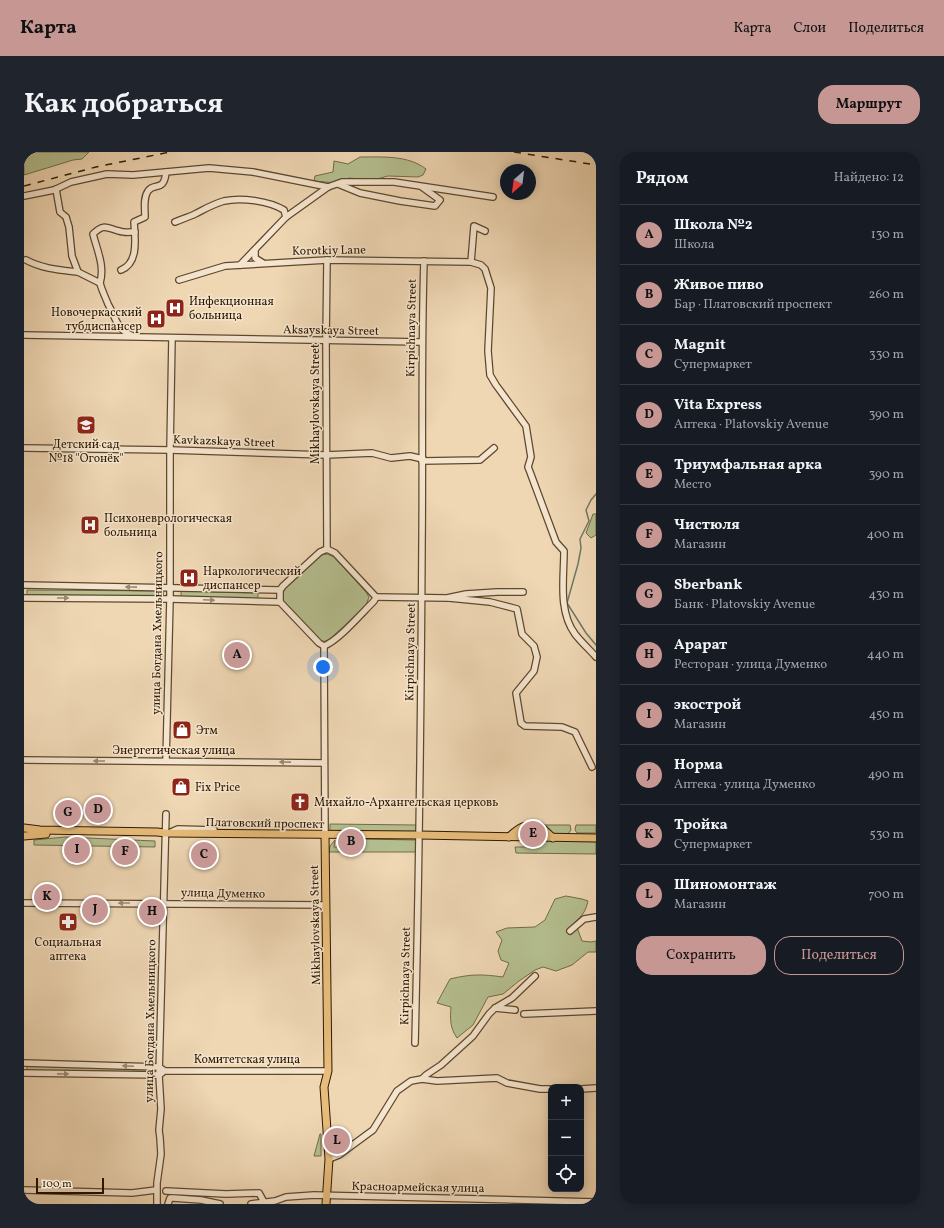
<!DOCTYPE html>
<html lang="ru">
<meta charset="utf-8">
<style>
body{margin:0;font-family:Vollkorn,serif;background:#20242c;color:#f1f3f6}
.controls{position:absolute;right:12px;bottom:12px;display:grid;overflow:hidden;border-radius:8px;box-shadow:0 2px 10px #0003}
.controls button{width:36px;height:36px;display:grid;place-items:center;padding:0;border:0;border-bottom:1px solid #363941;background:#171b24;color:#f1f3f6;font:20px sans-serif}
.compass{position:absolute;left:476px;top:12px;width:36px;height:36px;border-radius:50%;background:#171b24;box-shadow:0 2px 10px #0003;rotate:208deg}
.scale{position:absolute;left:12px;bottom:10px;width:68px;box-sizing:border-box;padding-left:4px;border:2px solid #2e1900;border-top:0;font-size:11px;line-height:14px;white-space:nowrap;color:#2e1900;-webkit-text-stroke:3px #f5e5ce;paint-order:stroke}
.you{position:absolute;left:299px;top:515px;width:14px;height:14px;margin:-10px;border:3px solid #fff;border-radius:50%;background:#1a73e8;box-shadow:0 0 0 6px #1a73e833}
.badge{display:grid;place-items:center;width:26px;height:26px;border-radius:50%;background:#c59692;color:#111;font-size:13px;font-weight:700}
.pin{position:absolute;translate:-50% -50%;border:2px solid #fff;box-shadow:0 1px 4px #0006}
.list{margin:0;padding:0;list-style:none}
h2{display:flex;justify-content:space-between;align-items:center;height:52px;margin:0;padding:0 16px;font-size:17px}
h2 small{font-size:13px;font-weight:400;color:#9ea1a6}
.list li{display:grid;grid-template-columns:26px 1fr auto;gap:12px;align-items:center;box-sizing:border-box;height:60px;padding:0 16px;border-top:1px solid #363941}
.list b{display:block;font-size:15px;white-space:nowrap}
.list p{margin:0;font-size:13px;white-space:nowrap;color:#9ea1a6}
.list em{font-size:13px;font-style:normal;color:#9ea1a6}
.actions{display:flex;gap:8px;padding:12px 16px}
.actions a{flex:1;padding:9px 0;border:1px solid #c59692;border-radius:16px;text-align:center;font-size:14px;color:#c59692}
.actions .main{background:#c59692;color:#111}
.icon{flex:none;width:22px;height:22px;fill:none;stroke:currentColor;stroke-width:2;stroke-linecap:round;stroke-linejoin:round}
.map{position:relative;flex:none;width:572px;height:1052px;overflow:hidden;border-radius:16px}
header{display:flex;align-items:center;gap:24px;box-sizing:border-box;height:56px;padding:0 20px;background:#c59692;color:#111}
header strong{font-size:19px}
nav{display:flex;gap:22px;margin-inline-start:auto;font-size:14px}
.intro{display:flex;align-items:center;justify-content:space-between;box-sizing:border-box;height:96px;padding:0 24px}
h1{margin:0;font-size:28px}
.button{padding:10px 18px;border-radius:16px;background:#c59692;color:#111;font-size:14px;font-weight:700}
main{display:flex;gap:24px;padding:0 24px}
aside{flex:1;background:#171b24;border-radius:16px;box-shadow:0 2px 10px #0003}
.map>svg:first-child{display:block}
</style>
<header>
<strong>Карта</strong>
<nav><a>Карта</a><a>Слои</a><a>Поделиться</a></nav>
</header>
<div class="intro"><h1>Как добраться</h1><a class="button">Маршрут</a></div>
<main>
<div class="map">
<svg width="572" height="1052" viewBox="0 0 572 1052">
<rect width="100%" height="100%" fill="#efd7b4"/>
<filter id="stains"><feTurbulence type="fractalNoise" baseFrequency=".005" numOctaves="4"/><feColorMatrix values="0 0 0 0 .2 0 0 0 0 .09 0 0 0 0 .02 0 0 0 .5 -.17"/></filter>
<radialGradient id="worn" r=".72"><stop offset=".6" stop-color="#630" stop-opacity="0"/><stop offset="1" stop-color="#630" stop-opacity=".3"/></radialGradient>
<!-- green -->
<g fill="#b5bf90" stroke="#726c48">
<path d="M0,0H65L58,7L49,8L0,23Z"/>
<path d="M336,5C358,5 384,3 402,17L399,23L394,25L364,24L349,28L325,26L312,31L290,29L291,24L309,20L310,9L324,12Z"/>
<path d="M569,362H572V383L567,386L562,381Z"/>
<path d="M303,402L310,405L342,440L345,445L342,453L306,487L299,490L294,487L258,449V443L261,437L297,403Z"/>
<path d="M3,438L140,439L139,444L3,443Z"/>
<path d="M157,439L234,441V448L157,445Z"/>
<path d="M306,672L392,673V680L306,679Z"/>
<path d="M519,673H546L547,678L544,682H529Z"/>
<path d="M552,673H572V681H553L551,678Z"/>
<path d="M41,685L131,689V695L10,693V688Z"/>
<path d="M336,687L392,688V700H305L306,694L311,688L310,695H335Z"/>
<path d="M516,688L572,689V702L492,701L491,695H501L504,693H516Z"/>
<path d="M542,744L558,747L564,749C562,759 558,764 551,770L558,789L567,790L572,789V800H564L548,813L532,819L519,815L511,818L495,829L479,842L464,845L449,873L433,886C426,876 426,867 427,855L413,851L426,827C447,822 457,822 479,825L485,811L477,808L474,799L478,788L472,780L483,776L511,775L521,768L531,747Z"/>
<path d="M3,914L133,917V922L3,919Z"/>
<path d="M296,982H297V1004H290Z"/>
</g>
<g fill="none" stroke-linecap="round" stroke-linejoin="round">
<!-- stream -->
<path stroke="#6f7a67" stroke-width="1.5" d="M572,342L567,348L562,358L565,369L556,387L557,396L554,412L543,451L562,481L572,493"/>
<defs>
<g id="minor">
<path d="M314,32L336,41L376,49L411,54L416,48L398,35"/>
<path d="M32,37L36,60L42,65L45,75L48,104L54,120L76,131C78,139 81,144 84,152C92,166 92,177 109,184"/>
<path d="M0,44L30,38L47,30L83,22L109,23L185,16L229,20L304,35"/>
<path d="M151,70C158,67 165,65 171,62C181,57 189,52 200,49C217,45 245,49 260,58L262,65"/>
<path d="M231,98V106L239,111"/>
<path d="M2,108C19,117 36,118 54,120"/>
<path d="M447,110L450,74L461,79"/>
<path d="M216,113L262,65L304,35L318,30H370L469,45"/>
<path d="M97,118C115,111 111,86 110,70L121,65C121,57 119,46 124,39C130,30 140,41 142,20"/>
<path d="M155,128L201,114L303,108L447,110L457,113L461,117L467,136L464,199L466,223L472,233L502,274L507,305L504,315L506,320L532,390L540,399C540,426 534,459 551,482C557,490 565,497 572,505"/>
<path d="M76,131C81,114 73,98 69,82C80,71 83,76 95,79C100,81 106,80 111,80"/>
<path d="M0,183L397,190"/>
<path d="M0,296L146,298L302,303L348,301L367,306L386,304L399,307"/>
<path d="M398,309L456,308L470,296"/>
<path d="M303,397L302,189L303,108"/>
<path d="M303,397L311,401L352,445L350,449C337,462 315,488 300,494L295,491L256,450V438L259,434L296,400Z"/>
<path d="M0,433L256,438"/>
<path d="M352,445L423,446L442,442L473,440H499"/>
<path d="M0,446L146,447L256,450"/>
<path d="M425,446L466,450L493,457L498,482L510,494L513,505L510,519L492,541L497,571L501,574L538,575L551,580L568,615"/>
<path d="M0,608L300,611"/>
<path d="M142,609L146,447V298L148,186"/>
<path d="M147,680L154,677L190,678"/>
<path d="M298,683H301L300,494"/>
<path d="M0,751L301,753"/>
<path d="M546,779L560,767L572,765"/>
<path d="M471,856L491,858"/>
<path d="M500,862L572,859"/>
<path d="M391,891C395,724 397,558 398,392C399,298 397,204 400,109"/>
<path d="M0,911L135,915L141,919H304"/>
<path d="M0,921L135,923L138,921"/>
<path d="M398,927L402,923L417,913L449,884L465,862L471,856L488,846L511,824"/>
<path d="M557,937L572,936"/>
<path d="M305,1007L315,1003L349,978L373,939L387,929L398,927L413,929L473,926L483,931L516,937H527"/>
<path d="M0,1038L108,1041L132,1038"/>
<path d="M142,1039L202,1042L235,1041L240,1050"/>
<path d="M133,1052V1031L137,1002L136,986L135,978L137,957L135,923L142,662"/>
<path d="M144,1052L146,1046H149L177,1048L196,1052"/>
<path d="M227,1052L251,1049L262,1045L290,1043L572,1050"/>
</g>
<g id="major">
<path d="M0,676L16,678L133,680L142,681L395,683L506,685"/>
<path d="M301,683L304,919L300,935L305,1007L302,1052"/>
<path d="M0,684L22,682"/>
<path d="M485,685C497,674 499,673 516,674L529,686"/>
<path d="M512,685L572,686"/>
</g>
</defs>
<!-- minor casing -->
<use href="#minor" stroke="#5e482d" stroke-width="8"/>
<!-- major casing -->
<use href="#major" stroke="#2e1900" stroke-width="9"/>
<!-- minor -->
<use href="#minor" stroke="#f5e5ce" stroke-width="5.5"/>
<!-- major -->
<use href="#major" stroke="#e8bc7a" stroke-width="7"/>
<!-- rail -->
<g stroke="#2e1900" stroke-width="1.5" stroke-dasharray="7 7" stroke-linecap="butt">
<path d="M490,0L572,13"/>
<path d="M0,34L72,15L146,0"/>
</g>
</g>
<!-- one-way arrows -->
<defs><path id="oneway-solid" d="M-6-.8H1V-3.2L6.5 0L1 3.2V.8H-6Z"/></defs>
<g fill="#9b8971">
<use href="#oneway-solid" transform="translate(107 435) rotate(-179)"/>
<use href="#oneway-solid" transform="translate(39 446)"/>
<use href="#oneway-solid" transform="translate(185 448) rotate(2)"/>
<use href="#oneway-solid" transform="translate(75 609) rotate(-180)"/>
<use href="#oneway-solid" transform="translate(261 610) rotate(-179)"/>
<use href="#oneway-solid" transform="translate(100 751) rotate(-180)"/>
<use href="#oneway-solid" transform="translate(104 914) rotate(-178)"/>
<use href="#oneway-solid" transform="translate(39 922) rotate(1)"/>
</g>
<!-- icons -->
<defs>
<symbol id="hospital-square" viewBox="-11 -11 22 22"><rect x="-9" y="-9" width="18" height="18" rx="4" fill="#8f2418" stroke="#f5e5ce"/><path d="M-5-5h3v3.5h4V-5h3V5h-3V1.5h-4V5h-3Z" fill="#fff"/></symbol>
<symbol id="school-square" viewBox="-11 -11 22 22"><rect x="-9" y="-9" width="18" height="18" rx="4" fill="#8f2418" stroke="#f5e5ce"/><path d="M0-5L7-2L0 1L-7-2ZM-4 1L0 2.5L4 1V4Q0 6-4 4Z" fill="#fff"/></symbol>
<symbol id="shop-square" viewBox="-11 -11 22 22"><rect x="-9" y="-9" width="18" height="18" rx="4" fill="#8f2418" stroke="#f5e5ce"/><path d="M-5-2.5h2.3a2.7 3.5 0 0 1 5.4 0H5L5.5 6h-11ZM-1.5-2.5h3a1.5 2.3 0 0 0-3 0Z" fill="#fff"/></symbol>
<symbol id="church-square" viewBox="-11 -11 22 22"><rect x="-9" y="-9" width="18" height="18" rx="4" fill="#8f2418" stroke="#f5e5ce"/><path d="M-1.2-6h2.4v3.5h3.3v2.4h-3.3V6h-2.4V-.1h-3.3v-2.4h3.3Z" fill="#fff"/></symbol>
<symbol id="pharmacy-square" viewBox="-11 -11 22 22"><rect x="-9" y="-9" width="18" height="18" rx="4" fill="#8f2418" stroke="#f5e5ce"/><path d="M-2-6h4v4h4v4h-4v4h-4v-4h-4v-4h4Z" fill="#fff"/></symbol>
</defs>
<g fill-rule="evenodd">
<use href="#hospital-square" x="140" y="145" width="22" height="22"/>
<use href="#hospital-square" x="121" y="156" width="22" height="22"/>
<use href="#school-square" x="51" y="262" width="22" height="22"/>
<use href="#hospital-square" x="55" y="362" width="22" height="22"/>
<use href="#hospital-square" x="154" y="415" width="22" height="22"/>
<use href="#shop-square" x="147" y="567" width="22" height="22"/>
<use href="#shop-square" x="146" y="624" width="22" height="22"/>
<use href="#church-square" x="265" y="639" width="22" height="22"/>
<use href="#pharmacy-square" x="33" y="759" width="22" height="22"/>
</g>
<g text-anchor="middle" stroke-width="3" stroke-linejoin="round" paint-order="stroke">
<!-- street labels -->
<g font-size="12" fill="#2e1900" stroke="#f5e5ce">
<text transform="translate(305 98) rotate(-1)" y="4">Korotkiy Lane</text>
<text transform="translate(387 176) rotate(-89)" y="4">Kirpichnaya Street</text>
<text transform="translate(307 178) rotate(1)" y="4">Aksayskaya Street</text>
<text transform="translate(291 252) rotate(-90)" y="4">Mikhaylovskaya Street</text>
<text transform="translate(200 289) rotate(2)" y="4">Kavkazskaya Street</text>
<text transform="translate(133 481) rotate(-89)" y="4">улица Богдана Хмельницкого</text>
<text transform="translate(386 500) rotate(-89)" y="4">Kirpichnaya Street</text>
<text x="150" y="602">Энергетическая улица</text>
<text transform="translate(241 671) rotate(1)" y="4">Платовский проспект</text>
<text transform="translate(199 741) rotate(1)" y="4">улица Думенко</text>
<text transform="translate(291 773) rotate(-91)" y="4">Mikhaylovskaya Street</text>
<text transform="translate(381 824) rotate(-89)" y="4">Kirpichnaya Street</text>
<text transform="translate(126 869) rotate(-89)" y="4">улица Богдана Хмельницкого</text>
<text x="223" y="911">Комитетская улица</text>
<text transform="translate(394 1035) rotate(1)" y="4">Красноармейская улица</text>
</g>
<!-- poi labels -->
<g font-size="12" fill="#2e1900" stroke="#f5e5ce" text-anchor="start">
<text x="165" y="153">Инфекционная<tspan x="165" dy="14">больница</tspan></text>
<text x="118" y="164" text-anchor="end">Новочеркасский<tspan x="118" dy="14">тубдиспансер</tspan></text>
<text x="62" y="296" text-anchor="middle">Детский сад<tspan x="62" dy="14">№18 "Огонёк"</tspan></text>
<text x="80" y="370">Психоневрологическая<tspan x="80" dy="14">больница</tspan></text>
<text x="179" y="423">Наркологический<tspan x="179" dy="14">диспансер</tspan></text>
<text x="172" y="582">Этм</text>
<text x="171" y="639">Fix Price</text>
<text x="290" y="654">Михайло-Архангельская церковь</text>
<text x="44" y="794" text-anchor="middle">Социальная<tspan x="44" dy="14">аптека</tspan></text>
</g>
</g>
<rect width="100%" height="100%" filter="url(#stains)"/>
<rect width="100%" height="100%" fill="url(#worn)"/>
</svg>
<div class="controls">
<button>+</button>
<button>−</button>
<button><svg class="icon" aria-label="locate" viewBox="0 0 24 24"><circle cx="12" cy="12" r="6"/><path d="M12 2v4M12 18v4M2 12h4M18 12h4"/></svg></button>
</div>
<svg class="compass" viewBox="-18 -18 36 36"><path d="M0-13l5 13h-10z" fill="#e53935"/><path d="M0 13l5-13h-10z" fill="#9ea1a6"/></svg>
<div class="scale">100 m</div>
<div class="you"></div>
<div class="pin badge" style="left:213px;top:503px">A</div>
<div class="pin badge" style="left:327px;top:690px">B</div>
<div class="pin badge" style="left:180px;top:703px">C</div>
<div class="pin badge" style="left:74px;top:658px">D</div>
<div class="pin badge" style="left:509px;top:682px">E</div>
<div class="pin badge" style="left:101px;top:700px">F</div>
<div class="pin badge" style="left:44px;top:661px">G</div>
<div class="pin badge" style="left:128px;top:760px">H</div>
<div class="pin badge" style="left:53px;top:698px">I</div>
<div class="pin badge" style="left:71px;top:758px">J</div>
<div class="pin badge" style="left:23px;top:745px">K</div>
<div class="pin badge" style="left:313px;top:989px">L</div>
</div>
<aside>
<h2>Рядом<small>Найдено: 12</small></h2>
<ul class="list">
<li><span class="badge">A</span><div><b>Школа №2</b><p>Школа</p></div><em>130 m</em></li>
<li><span class="badge">B</span><div><b>Живое пиво</b><p>Бар · Платовский проспект</p></div><em>260 m</em></li>
<li><span class="badge">C</span><div><b>Magnit</b><p>Супермаркет</p></div><em>330 m</em></li>
<li><span class="badge">D</span><div><b>Vita Express</b><p>Аптека · Platovskiy Avenue</p></div><em>390 m</em></li>
<li><span class="badge">E</span><div><b>Триумфальная арка</b><p>Место</p></div><em>390 m</em></li>
<li><span class="badge">F</span><div><b>Чистюля</b><p>Магазин</p></div><em>400 m</em></li>
<li><span class="badge">G</span><div><b>Sberbank</b><p>Банк · Platovskiy Avenue</p></div><em>430 m</em></li>
<li><span class="badge">H</span><div><b>Арарат</b><p>Ресторан · улица Думенко</p></div><em>440 m</em></li>
<li><span class="badge">I</span><div><b>экострой</b><p>Магазин</p></div><em>450 m</em></li>
<li><span class="badge">J</span><div><b>Норма</b><p>Аптека · улица Думенко</p></div><em>490 m</em></li>
<li><span class="badge">K</span><div><b>Тройка</b><p>Супермаркет</p></div><em>530 m</em></li>
<li><span class="badge">L</span><div><b>Шиномонтаж</b><p>Магазин</p></div><em>700 m</em></li>
</ul>
<div class="actions"><a class="main">Сохранить</a><a>Поделиться</a></div>
</aside>
</main>
